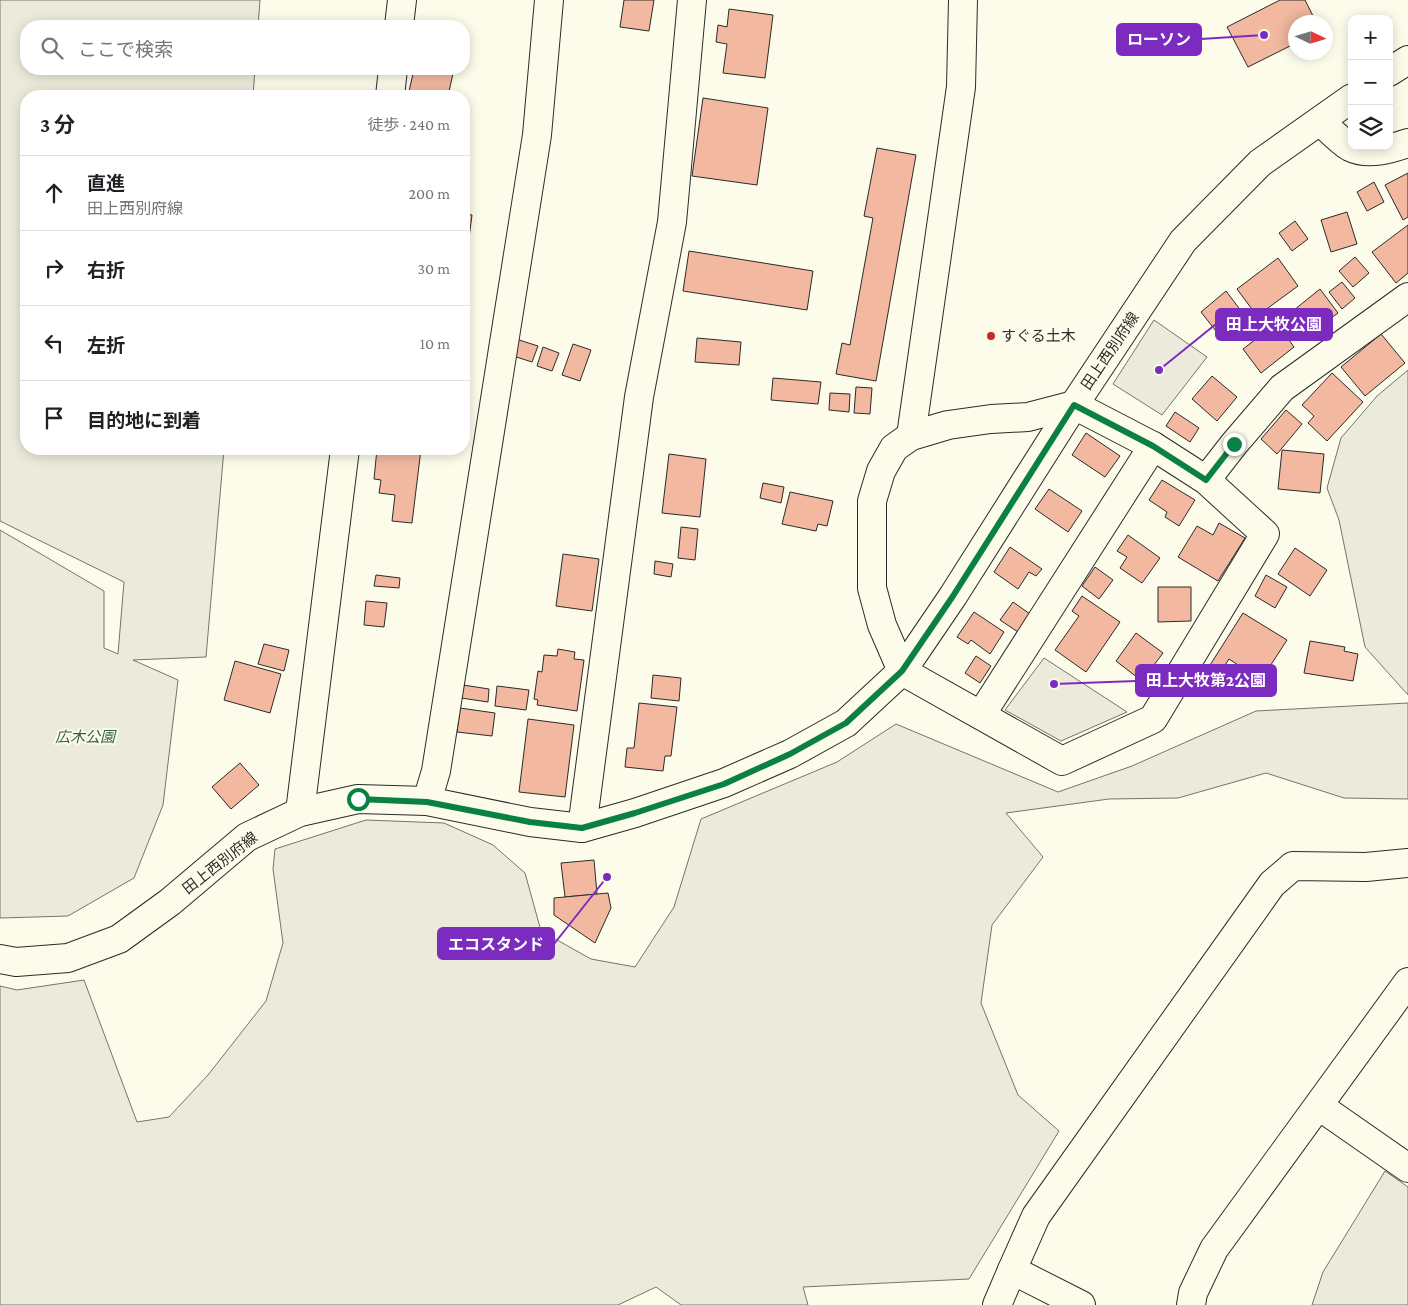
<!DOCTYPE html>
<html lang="ja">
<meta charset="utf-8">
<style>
body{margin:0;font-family:"Crimson Pro","Noto Sans JP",serif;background:#f6f6f6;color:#202124}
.controls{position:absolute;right:15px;top:15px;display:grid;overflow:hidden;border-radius:10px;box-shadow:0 2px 12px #0003}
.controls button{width:45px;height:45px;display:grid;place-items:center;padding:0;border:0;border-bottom:1px solid #e0e0e0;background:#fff;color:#202124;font:25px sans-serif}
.compass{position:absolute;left:1288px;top:15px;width:45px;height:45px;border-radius:50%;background:#fff;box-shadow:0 2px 12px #0003;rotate:94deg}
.stop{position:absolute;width:15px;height:15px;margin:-11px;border:4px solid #0b8043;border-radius:50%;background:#fff}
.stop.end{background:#0b8043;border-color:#fff;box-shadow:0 1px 5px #0008}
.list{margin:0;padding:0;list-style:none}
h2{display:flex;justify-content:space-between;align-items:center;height:65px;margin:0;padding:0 20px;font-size:21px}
h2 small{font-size:16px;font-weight:400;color:#757577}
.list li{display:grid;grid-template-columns:32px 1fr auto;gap:15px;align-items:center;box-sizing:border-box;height:75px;padding:0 20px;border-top:1px solid #e0e0e0}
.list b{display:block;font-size:19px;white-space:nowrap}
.list p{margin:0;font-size:16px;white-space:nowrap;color:#757577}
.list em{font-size:16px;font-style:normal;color:#757577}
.icon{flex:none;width:28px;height:28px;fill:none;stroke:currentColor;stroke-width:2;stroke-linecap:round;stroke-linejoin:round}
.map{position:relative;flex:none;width:1408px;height:1305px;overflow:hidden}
.search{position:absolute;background:#fff;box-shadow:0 2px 12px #0003;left:20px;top:20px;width:450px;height:55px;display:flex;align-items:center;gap:12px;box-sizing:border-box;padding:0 18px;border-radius:20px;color:#757577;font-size:19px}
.panel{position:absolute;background:#fff;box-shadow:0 2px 12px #0003;left:20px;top:90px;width:450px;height:365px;border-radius:20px}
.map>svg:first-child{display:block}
</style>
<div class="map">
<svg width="1408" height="1305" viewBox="0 0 1408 1305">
<rect width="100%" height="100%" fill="#fdfbea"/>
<!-- green -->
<g fill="#ecebdb" stroke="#74746e">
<path d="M0,0H260L258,26H26V69H255L253,96H26V449H224L206,657L133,660L178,680L163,805L134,878L68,916L0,918V530L104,591V648L118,654L124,582L0,521Z"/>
<path d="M1154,320L1207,357L1162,415L1113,384Z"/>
<path d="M1408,370V695L1365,647L1339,520L1327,488L1341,438L1377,396Z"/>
<path d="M1044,658L1127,712L1061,741L1005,710Z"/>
<path d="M1408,703V799L1344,798L1266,773L1178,798L1109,799L1006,813L1043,857L992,925L981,1003L1018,1095L1059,1131L969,1279L803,1287L808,1305H681L656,1287L618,1305H0V986L17,990L84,980L137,1122L169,1117L208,1075L266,1001L283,943L273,869L275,849L366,820L444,823L493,845L525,873L541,931L591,959L635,967L674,907L701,819L837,762L896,724L1058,792L1132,766L1256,711Z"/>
<path d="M1385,1171L1408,1187V1305H1312L1323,1272Z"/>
</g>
<!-- building -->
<g fill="#f2b8a0" stroke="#2b2b2b">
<path d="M624,0H654L649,31L620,27Z"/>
<path d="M1280,0H1305L1316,22H1296V43L1248,67L1227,27Z"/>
<path d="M729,9L773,15L765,78L723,73L727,44L716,42L718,25L727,27Z"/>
<path d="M414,69H454L448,96H408Z"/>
<path d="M703,98L768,108L757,185L692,176Z"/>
<path d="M877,148L916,155L876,381L836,374L842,343L850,345L873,218L864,216Z"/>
<path d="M1408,173V217L1403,220L1385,185Z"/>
<path d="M1374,182L1384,202L1367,211L1357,192Z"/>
<path d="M1347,212L1357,244L1331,252L1321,220Z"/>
<path d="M464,214L472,215L464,276Z"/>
<path d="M1295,221L1308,239L1292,251L1279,233Z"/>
<path d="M1408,225V273L1396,283L1372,252Z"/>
<path d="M689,251L813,271L807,310L683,291Z"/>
<path d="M1355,257L1369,273L1353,287L1339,271Z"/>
<path d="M1278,258L1298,286L1257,316L1237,289Z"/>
<path d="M1342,282L1355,298L1342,309L1329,292Z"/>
<path d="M1320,289L1338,313L1311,333L1294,310Z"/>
<path d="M1226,291L1248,320L1223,340L1201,312Z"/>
<path d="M1277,323L1294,347L1261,373L1243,349Z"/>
<path d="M1381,334L1405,363L1365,396L1341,367Z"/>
<path d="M697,338L741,342L739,365L695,362Z"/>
<path d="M516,339L538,346L532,362L510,355Z"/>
<path d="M573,344L591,350L580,381L562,375Z"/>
<path d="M543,347L559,353L552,371L537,366Z"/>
<path d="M1332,373L1363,402L1327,441L1308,423L1314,416L1302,405Z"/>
<path d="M1212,376L1237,397L1217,421L1192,399Z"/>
<path d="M773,378L821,382L818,404L771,400Z"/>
<path d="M856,387L872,388L870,414L854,413Z"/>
<path d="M830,393L850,394L849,412L829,410Z"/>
<path d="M1286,410L1302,424L1277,454L1261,439Z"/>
<path d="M1175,412L1199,428L1190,442L1166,426Z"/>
<path d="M1086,433L1120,456L1105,477L1072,455Z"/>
<path d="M377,449H421L412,523L392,521L395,495L379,493L381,480L374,479Z"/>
<path d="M1282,450L1324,454L1320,493L1278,489Z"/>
<path d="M669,454L706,459L700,517L662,513Z"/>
<path d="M1162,480L1195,500L1179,526L1165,517L1167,512L1149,500Z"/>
<path d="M763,483L784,487L781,503L760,498Z"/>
<path d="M1049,489L1082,511L1068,532L1035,509Z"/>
<path d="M790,492L833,501L827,526L818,524L816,531L782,524Z"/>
<path d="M1219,523L1245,538L1218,581L1178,557L1197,526L1213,535Z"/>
<path d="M681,527L698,529L695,560L678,558Z"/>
<path d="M1128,535L1160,558L1142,583L1120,568L1127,557L1117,551Z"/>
<path d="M1010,547L1042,569L1036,576L1029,572L1018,589L994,572Z"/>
<path d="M1295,548L1327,570L1310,596L1278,574Z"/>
<path d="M563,554L599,559L592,611L556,606Z"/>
<path d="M655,561L673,564L671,577L654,574Z"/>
<path d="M1095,567L1113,580L1099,599L1082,586Z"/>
<path d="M376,575L400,578L399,588L374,586Z"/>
<path d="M1266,575L1287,587L1275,608L1255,596Z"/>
<path d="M1158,587H1191V621L1158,622Z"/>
<path d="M1082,596L1120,622L1086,672L1055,650L1079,616L1072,611Z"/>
<path d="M366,601L387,603L384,627L364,625Z"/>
<path d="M1013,602L1030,614L1018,632L1000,620Z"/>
<path d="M974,612L1004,632L990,654L971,640L968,644L957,637Z"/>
<path d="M1243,613L1287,640L1261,680L1229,659L1216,679L1205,673Z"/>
<path d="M1136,633L1163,653L1142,681L1116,661Z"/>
<path d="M1310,641L1345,647L1344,651L1358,654L1353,681L1304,673Z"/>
<path d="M264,644L289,650L284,671L258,664Z"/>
<path d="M558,649L575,652L574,659L584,660L577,711L537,705L538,700L534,699L538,671L542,672L544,655L557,656Z"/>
<path d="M976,656L991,666L980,683L965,673Z"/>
<path d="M235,661L281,674L270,713L224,700Z"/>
<path d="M653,675L681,678L679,701L651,698Z"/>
<path d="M463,685L489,689L488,702L461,698Z"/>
<path d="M497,686L529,690L526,710L495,706Z"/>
<path d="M639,703L677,707L671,756H665L663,771L625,767L627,748H634Z"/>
<path d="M460,708L495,713L492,736L457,732Z"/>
<path d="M528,719L574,725L565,797L519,792Z"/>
<path d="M240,763L259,785L231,809L212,787Z"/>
<path d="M594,860L597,894L565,897L561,863Z"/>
<path d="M608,893L611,908L595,943L554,915V898Z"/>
</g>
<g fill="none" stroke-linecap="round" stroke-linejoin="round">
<defs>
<g id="minor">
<path d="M399,26L402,0"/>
<path d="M390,96L393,69"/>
<path d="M911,436L961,87L963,0"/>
<path d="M1206,480L1265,534L1153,719L1062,761L902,671L882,625L872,588V501L881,471L894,448L911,436L948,425L991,419L1028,417L1074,405L1153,446L1206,480L1234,444L1282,388L1408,297"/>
<path d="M981,715L1153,446"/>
<path d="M427,801L436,771L537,135L549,0"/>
<path d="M300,812L345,449"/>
<path d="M582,828L639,397L672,222L692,0"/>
<path d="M1319,1106L1408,1168"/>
<path d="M1012,1270L1036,1216L1272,884L1293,866L1366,867L1408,863"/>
<path d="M997,1305L1012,1270L1081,1305"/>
</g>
<g id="tertiary">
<path d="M1389,72L1408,60"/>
<path d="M1320,121C1329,129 1340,141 1350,147C1368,156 1391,149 1408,143"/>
<path d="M0,959L16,962L68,958L119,939L170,902L247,837L300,812L358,799L427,801L530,822L582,828L635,813L724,783L790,754L846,723L902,671L953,596L1074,405L1183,241L1260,163L1352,98"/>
<path d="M1191,1305L1193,1293L1214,1249L1408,982"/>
</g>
</defs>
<!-- minor casing -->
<use href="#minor" stroke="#2b2b2b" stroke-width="30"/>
<!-- tertiary casing -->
<use href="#tertiary" stroke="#2b2b2b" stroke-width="30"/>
<!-- minor -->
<use href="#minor" stroke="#fdfbea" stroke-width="28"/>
<!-- tertiary -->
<use href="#tertiary" stroke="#fdfbea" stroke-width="28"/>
</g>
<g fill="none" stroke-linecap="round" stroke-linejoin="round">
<!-- route -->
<path stroke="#0b8043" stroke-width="6" d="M358,799L427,802L530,822L582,828L635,813L724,784L790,754L846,723L902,671L953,596L1074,405L1153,446L1206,480L1234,444"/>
</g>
<!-- markers -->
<circle fill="#c62828" stroke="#fdfbea" stroke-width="2" cx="991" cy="336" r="5"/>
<g text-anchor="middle" stroke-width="4" stroke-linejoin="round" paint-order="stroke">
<!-- poi labels -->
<g font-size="15" fill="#2b2b2b" stroke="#fdfbea" text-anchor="start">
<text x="1001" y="341">すぐる土木</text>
</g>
<!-- street labels -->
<g font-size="15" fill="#2b2b2b" stroke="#fdfbea">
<text transform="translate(1110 351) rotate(-56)" y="5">田上西別府線</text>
<text transform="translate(220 863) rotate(-38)" y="5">田上西別府線</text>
</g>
<!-- park labels -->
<g font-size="15" font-style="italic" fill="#34623c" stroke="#fdfbea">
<text x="85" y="742">広木公園</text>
</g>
</g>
<!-- callouts -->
<path fill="none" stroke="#7b2cbf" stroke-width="2" d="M1264 35L1201 39M1159 370L1216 324M1054 684L1136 681M607 877L554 944"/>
<g fill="#7b2cbf" stroke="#fdfbea" stroke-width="2">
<circle cx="1264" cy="35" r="5"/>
<circle cx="1159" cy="370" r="5"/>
<circle cx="1054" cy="684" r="5"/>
<circle cx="607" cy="877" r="5"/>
</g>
<g fill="#7b2cbf" stroke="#7b2cbf" stroke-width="2">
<rect x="1117" y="24" width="84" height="31" rx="5"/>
<rect x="1216" y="309" width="116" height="31" rx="5"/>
<rect x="1136" y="665" width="140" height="31" rx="5"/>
<rect x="438" y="928" width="116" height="31" rx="5"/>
</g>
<g font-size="16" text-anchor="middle" font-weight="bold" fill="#fff">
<text x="1159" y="45">ローソン</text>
<text x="1274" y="330">田上大牧公園</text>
<text x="1206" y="686">田上大牧第2公園</text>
<text x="496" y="950">エコスタンド</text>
</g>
</svg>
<div class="controls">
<button>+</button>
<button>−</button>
<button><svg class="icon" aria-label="layers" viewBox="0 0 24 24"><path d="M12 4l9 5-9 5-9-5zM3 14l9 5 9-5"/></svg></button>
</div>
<svg class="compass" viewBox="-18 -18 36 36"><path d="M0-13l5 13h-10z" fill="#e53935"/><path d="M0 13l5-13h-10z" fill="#757577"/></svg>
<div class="stop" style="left:358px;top:799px"></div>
<div class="stop end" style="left:1234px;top:444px"></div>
<div class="search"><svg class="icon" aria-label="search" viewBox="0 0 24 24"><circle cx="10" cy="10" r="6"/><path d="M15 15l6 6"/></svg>ここで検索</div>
<section class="panel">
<h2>3 分<small>徒歩 · 240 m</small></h2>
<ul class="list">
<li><svg class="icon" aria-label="ahead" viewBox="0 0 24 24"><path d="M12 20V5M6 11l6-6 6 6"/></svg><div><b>直進</b><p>田上西別府線</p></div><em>200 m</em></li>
<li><svg class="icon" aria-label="right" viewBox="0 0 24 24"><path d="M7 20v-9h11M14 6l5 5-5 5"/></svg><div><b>右折</b></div><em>30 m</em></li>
<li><svg class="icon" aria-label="left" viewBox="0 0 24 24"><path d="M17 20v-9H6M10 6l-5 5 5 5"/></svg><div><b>左折</b></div><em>10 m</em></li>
<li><svg class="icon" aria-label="arrive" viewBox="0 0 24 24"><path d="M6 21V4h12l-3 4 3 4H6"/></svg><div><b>目的地に到着</b></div></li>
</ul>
</section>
</div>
